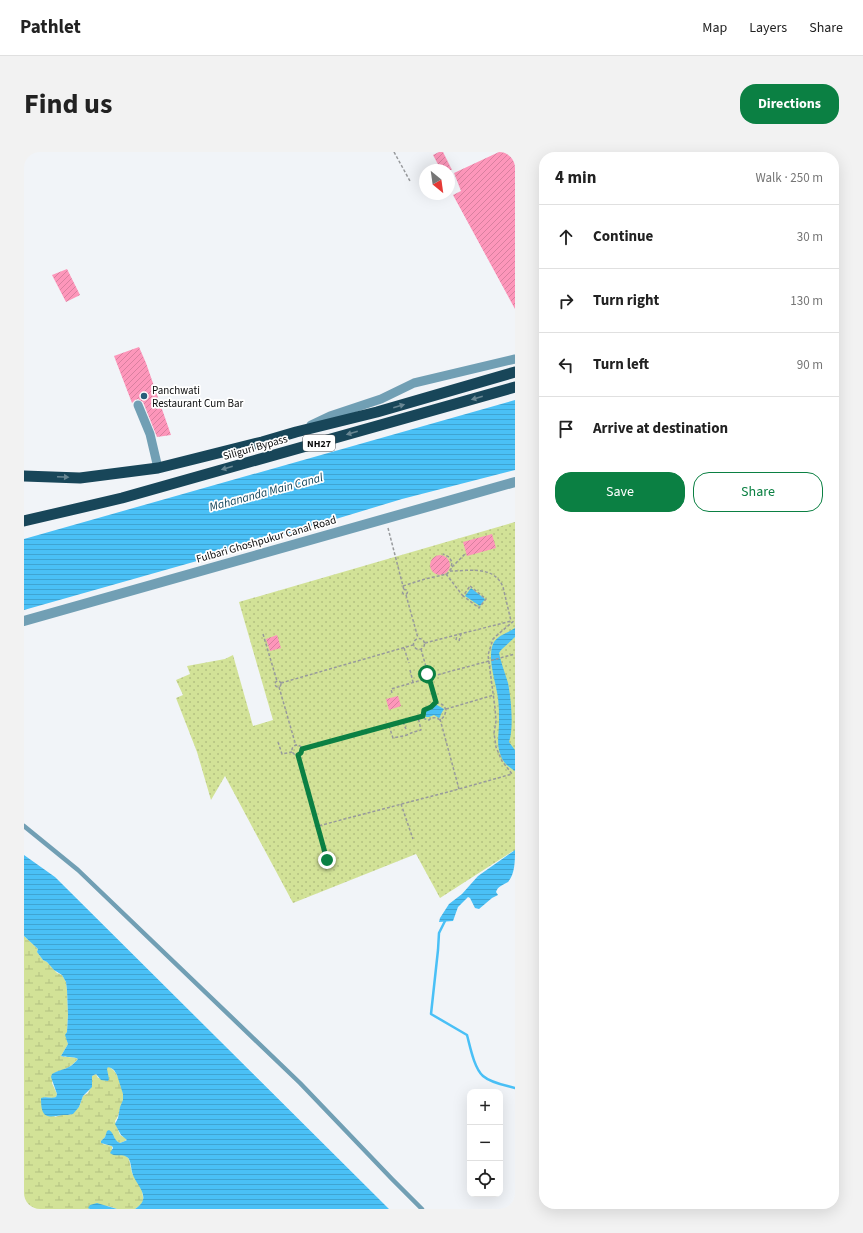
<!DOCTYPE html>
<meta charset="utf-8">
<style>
body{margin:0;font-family:"Source Sans 3",sans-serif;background:#f2f2f2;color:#222}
.controls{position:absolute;right:12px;bottom:12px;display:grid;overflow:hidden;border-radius:8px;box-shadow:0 4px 16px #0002}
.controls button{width:36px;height:36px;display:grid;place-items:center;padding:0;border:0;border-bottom:1px solid #e0e0e0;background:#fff;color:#222;font:20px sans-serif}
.compass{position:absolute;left:395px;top:12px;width:36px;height:36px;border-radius:50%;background:#fff;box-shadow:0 4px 16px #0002;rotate:151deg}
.stop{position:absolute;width:12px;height:12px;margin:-9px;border:3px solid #0b8043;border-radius:50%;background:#fff}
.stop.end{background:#0b8043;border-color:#fff;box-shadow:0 1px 4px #0008}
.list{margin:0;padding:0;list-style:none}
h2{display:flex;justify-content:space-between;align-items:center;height:52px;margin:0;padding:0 16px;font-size:17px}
h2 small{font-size:13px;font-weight:400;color:#767676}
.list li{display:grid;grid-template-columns:26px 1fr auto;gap:12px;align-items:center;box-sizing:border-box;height:64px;padding:0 16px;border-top:1px solid #e0e0e0}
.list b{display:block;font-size:15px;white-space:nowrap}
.list em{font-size:13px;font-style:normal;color:#767676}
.actions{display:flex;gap:8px;padding:12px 16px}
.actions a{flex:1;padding:9px 0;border:1px solid #0b8043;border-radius:16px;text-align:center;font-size:14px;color:#0b8043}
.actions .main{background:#0b8043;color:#fff}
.icon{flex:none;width:22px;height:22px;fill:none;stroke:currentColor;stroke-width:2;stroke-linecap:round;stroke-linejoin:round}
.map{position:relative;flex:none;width:491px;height:1057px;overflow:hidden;border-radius:16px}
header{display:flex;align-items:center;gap:24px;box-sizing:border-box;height:56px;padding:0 20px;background:#fff;border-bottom:1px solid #e0e0e0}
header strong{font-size:19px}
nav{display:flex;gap:22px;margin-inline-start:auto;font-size:14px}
.intro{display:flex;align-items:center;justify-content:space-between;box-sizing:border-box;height:96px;padding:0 24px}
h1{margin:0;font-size:28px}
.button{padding:10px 18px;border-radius:16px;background:#0b8043;color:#fff;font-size:14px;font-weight:700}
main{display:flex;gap:24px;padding:0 24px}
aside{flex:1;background:#fff;border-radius:16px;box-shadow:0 4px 16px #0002}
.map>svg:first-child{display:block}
</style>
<header>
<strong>Pathlet</strong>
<nav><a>Map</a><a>Layers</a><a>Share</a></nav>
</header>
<div class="intro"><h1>Find us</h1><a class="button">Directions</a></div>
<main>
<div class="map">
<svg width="491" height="1057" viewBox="0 0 491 1057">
<defs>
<pattern id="wetland-marsh" width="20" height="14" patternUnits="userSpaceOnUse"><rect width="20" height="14" fill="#d2e297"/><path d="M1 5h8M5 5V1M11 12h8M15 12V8" fill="none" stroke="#b3c181"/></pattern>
<pattern id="park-dots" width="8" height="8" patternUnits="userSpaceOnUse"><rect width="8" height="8" fill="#d2e297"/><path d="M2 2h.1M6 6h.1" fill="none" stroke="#b3c181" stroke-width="1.8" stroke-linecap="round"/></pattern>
<pattern id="water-rules" width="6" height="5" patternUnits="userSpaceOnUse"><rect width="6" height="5" fill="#4ac0f6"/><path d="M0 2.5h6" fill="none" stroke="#3fa4d2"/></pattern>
<pattern id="building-hatch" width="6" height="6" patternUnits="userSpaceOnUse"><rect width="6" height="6" fill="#fd96ba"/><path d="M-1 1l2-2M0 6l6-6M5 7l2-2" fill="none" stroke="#d8809f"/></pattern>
</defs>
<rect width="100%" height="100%" fill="#f1f4f8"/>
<!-- wetland -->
<path fill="url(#wetland-marsh)" d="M0,784L14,797L13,800L19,808L23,810L33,821L38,823L42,830L43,838L44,863L43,880L42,883L44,892L37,904C43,906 48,904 54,907C48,914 41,918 32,920L28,931L33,942L32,945L29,946L20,945L31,965L37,963H46L55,955L59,944L64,941L68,933V924L72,922L74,926L84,923L82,917L84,915C93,916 101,939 99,948C99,950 98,951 97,954C95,959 95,964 91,969L96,983L103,987L101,989L96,991L92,989L90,985L82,983L81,985L77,989L79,992L88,994V999L101,1003L105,1007L108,1021L118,1037L119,1045V1049L118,1052L111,1057H93L84,1054L65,1056L66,1057H0Z"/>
<!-- park -->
<path fill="url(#park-dots)" d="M491,370V700L489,699L416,746L392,702L269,751L201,624L187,648L173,600L152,546L159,543L152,528L166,522L163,514L201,507L209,503L229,574L249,568L215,450Z"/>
<!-- water -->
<g fill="url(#water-rules)">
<path d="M491,248V318L378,347L173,409L0,458V387Z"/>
<path d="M447,436L461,447L456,454L441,444Z"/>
<path d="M491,476V485L477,498L475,501C477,511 481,521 484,531C487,546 490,576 485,590L491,598V619C485,615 479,611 477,604C472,593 475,582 475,570C475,562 475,554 474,546C472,530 463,507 469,492C473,483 484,481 491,476Z"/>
<path d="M411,553H413L420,557L417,562L416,565L415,566L410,563L405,565H402L401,561C402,557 405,559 408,557Z"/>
<path d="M491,698C491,709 491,722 484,730C479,733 474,734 472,740L474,743L468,746L455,757L451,756L446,746L444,745L434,755L429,769L415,770L416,766L425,752L438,742L454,724Z"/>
<path d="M0,703L31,725L365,1057H111C130,1045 111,1033 108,1020C107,1016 107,1011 105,1007C99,1000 92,1006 86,1001L89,996L88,994L77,991V989L81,985L83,979L85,978C91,982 89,988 96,991L101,989L103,988L97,983L91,972L94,966L96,955L99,948V942L93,923L90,918L87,916L84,915L83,917L85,927L84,929L77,928L72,922L68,924V935L59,944L55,955L49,962C45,963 42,963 39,963C22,966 17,966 17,946C22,944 27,947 32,945L33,942L27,925L28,922C39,916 45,918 54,907C49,904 43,906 37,904L44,892L41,883L43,880L44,863L43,838L42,830L38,823L30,818L23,810L19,808L13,800L14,797L0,784Z"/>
<path d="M73,1051L93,1057H66L64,1056L66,1053Z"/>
</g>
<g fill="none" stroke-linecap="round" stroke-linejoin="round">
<!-- stream -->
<path stroke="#4ac0f6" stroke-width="2.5" d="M421,769L415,781L414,798L407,862L443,883C446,894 450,916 459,924C467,931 480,933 491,936"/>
</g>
<!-- building -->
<g fill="url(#building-hatch)">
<path d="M415,0H419L428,18H417L409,3Z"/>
<path d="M475,0H491V157L429,43L437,39L430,21Z"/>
<path d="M43,117L56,143L42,150L28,123Z"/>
<path d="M115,195L122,211L147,283L133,285L119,250L114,247L111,248L108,251L90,204Z"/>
<path d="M468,382L472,396L443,404L439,390Z"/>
<circle cx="416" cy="413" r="10"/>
<path d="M253,483L257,496L246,499L242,487Z"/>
<path d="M374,544L377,554L365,558L362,547Z"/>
</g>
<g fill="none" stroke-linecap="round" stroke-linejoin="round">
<!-- path -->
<g stroke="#97999c" stroke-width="1.5" stroke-dasharray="3 2" stroke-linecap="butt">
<path d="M370,0L386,29"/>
<path d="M364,376L380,438"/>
<path d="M428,415L441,402"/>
<path d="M426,419C445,419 470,413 479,435L487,469"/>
<path d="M422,422L439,444"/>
<path d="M379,434L401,427L423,422L427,417L428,410L425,405L419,402"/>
<path d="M446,434L462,447L455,456L439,444Z"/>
<circle cx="381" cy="440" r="2.5"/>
<path d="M382,443L394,486"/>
<path d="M239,482L253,529"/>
<circle cx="395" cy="492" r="5.5"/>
<path d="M432,488L433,483"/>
<path d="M435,489L437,482"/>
<path d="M401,491L487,469"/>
<path d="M380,496L385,511"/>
<path d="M397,497L404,522"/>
<path d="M386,518L389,530"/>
<circle cx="405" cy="525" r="4"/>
<path d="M409,524L491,502"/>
<circle cx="254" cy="532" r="3"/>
<path d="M406,529L412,551"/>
<path d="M257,531L389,493"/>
<path d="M255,535L272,594"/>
<path d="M368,541L367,537L401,527"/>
<path d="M412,551C423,551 425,562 416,568C412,565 408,565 405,568L401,567L398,563L400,558L407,555Z"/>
<path d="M422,557L470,543"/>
<path d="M416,567L435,637"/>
<path d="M379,570L382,577"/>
<path d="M365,574L369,586C373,585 381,584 385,582C389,580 393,579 397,578L394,565"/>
<path d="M254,590L258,602L268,600"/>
<circle cx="273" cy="598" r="5"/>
<path d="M278,597L399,564"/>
<path d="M274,603L294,674L435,637L488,622L478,609L472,595L470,581L472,569L471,556L464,503L469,487L472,484L491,468"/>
<path d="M377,652L389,687"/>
<path d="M294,674L303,708"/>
</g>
<!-- service -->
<path stroke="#719fb4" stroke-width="4.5" d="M0,674L54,718L276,931L368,1027L398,1057"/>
<!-- minor -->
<g stroke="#719fb4" stroke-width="9">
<path d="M114,253L126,282L134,316"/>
<path d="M287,273L306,264L357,247L390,231L491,207"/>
</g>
<!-- tertiary -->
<path stroke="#719fb4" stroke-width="10" d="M0,469L491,330"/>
<!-- trunk -->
<g stroke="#184659" stroke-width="11">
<path d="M0,324L56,326L134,316L238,290L272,280L353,260L491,220"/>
<path d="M0,369L98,346L491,235"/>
</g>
</g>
<!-- one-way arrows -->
<defs><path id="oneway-solid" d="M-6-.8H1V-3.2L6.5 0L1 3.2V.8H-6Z"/></defs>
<g fill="#698793">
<use href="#oneway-solid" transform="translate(453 246) rotate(164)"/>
<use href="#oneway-solid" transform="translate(375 254) rotate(-16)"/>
<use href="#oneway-solid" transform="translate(328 281) rotate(164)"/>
<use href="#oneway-solid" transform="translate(203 316) rotate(164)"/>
<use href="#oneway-solid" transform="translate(39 325) rotate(2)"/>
</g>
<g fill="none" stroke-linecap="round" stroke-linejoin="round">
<!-- route -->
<path stroke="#0b8043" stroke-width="5" d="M303,708L274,603L277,601L278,597L399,564L400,558L407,555L412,550L406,529H403L401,527L403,522"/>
</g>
<!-- markers -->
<circle fill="#295e7a" stroke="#fff" stroke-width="1.5" cx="120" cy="244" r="4"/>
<g text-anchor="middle" stroke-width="3.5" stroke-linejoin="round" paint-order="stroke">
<!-- shield labels -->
<rect fill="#fff" stroke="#545556" stroke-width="1" x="279" y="283" width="32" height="16" rx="3"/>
<g font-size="10" font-weight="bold" fill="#0b0c0d">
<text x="295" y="295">NH27</text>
</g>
<!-- poi labels -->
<g font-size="11" fill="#0b0c0d" stroke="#fff" text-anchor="start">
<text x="128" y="242">Panchwati<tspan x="128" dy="13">Restaurant Cum Bar</tspan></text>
</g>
<!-- street labels -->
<g font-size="11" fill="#0b0c0d" stroke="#fff">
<text transform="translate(231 295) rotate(-16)" y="4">Siliguri Bypass</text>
<text transform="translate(242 387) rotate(-16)" y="4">Fulbari Ghoshpukur Canal Road</text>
</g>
<!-- water labels -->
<g font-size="12" font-style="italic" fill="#0a3e54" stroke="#fff">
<text transform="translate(242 340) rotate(-15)" y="4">Mahananda Main Canal</text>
</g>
</g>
</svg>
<div class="controls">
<button>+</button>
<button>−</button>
<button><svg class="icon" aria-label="locate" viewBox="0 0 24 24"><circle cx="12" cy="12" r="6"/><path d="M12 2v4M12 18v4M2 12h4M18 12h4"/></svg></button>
</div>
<svg class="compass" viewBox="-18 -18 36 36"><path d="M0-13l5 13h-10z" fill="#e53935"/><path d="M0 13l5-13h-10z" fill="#767676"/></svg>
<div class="stop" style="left:403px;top:522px"></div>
<div class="stop end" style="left:303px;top:708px"></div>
</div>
<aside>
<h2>4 min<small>Walk · 250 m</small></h2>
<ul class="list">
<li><svg class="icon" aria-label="ahead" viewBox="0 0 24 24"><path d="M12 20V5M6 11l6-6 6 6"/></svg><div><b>Continue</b></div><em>30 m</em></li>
<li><svg class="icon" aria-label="right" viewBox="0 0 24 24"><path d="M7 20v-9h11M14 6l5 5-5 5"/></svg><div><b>Turn right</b></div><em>130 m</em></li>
<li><svg class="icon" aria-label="left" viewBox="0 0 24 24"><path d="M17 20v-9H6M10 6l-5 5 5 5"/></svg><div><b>Turn left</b></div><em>90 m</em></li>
<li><svg class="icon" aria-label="arrive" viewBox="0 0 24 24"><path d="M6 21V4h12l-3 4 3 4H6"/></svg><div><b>Arrive at destination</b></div></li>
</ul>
<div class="actions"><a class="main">Save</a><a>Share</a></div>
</aside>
</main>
